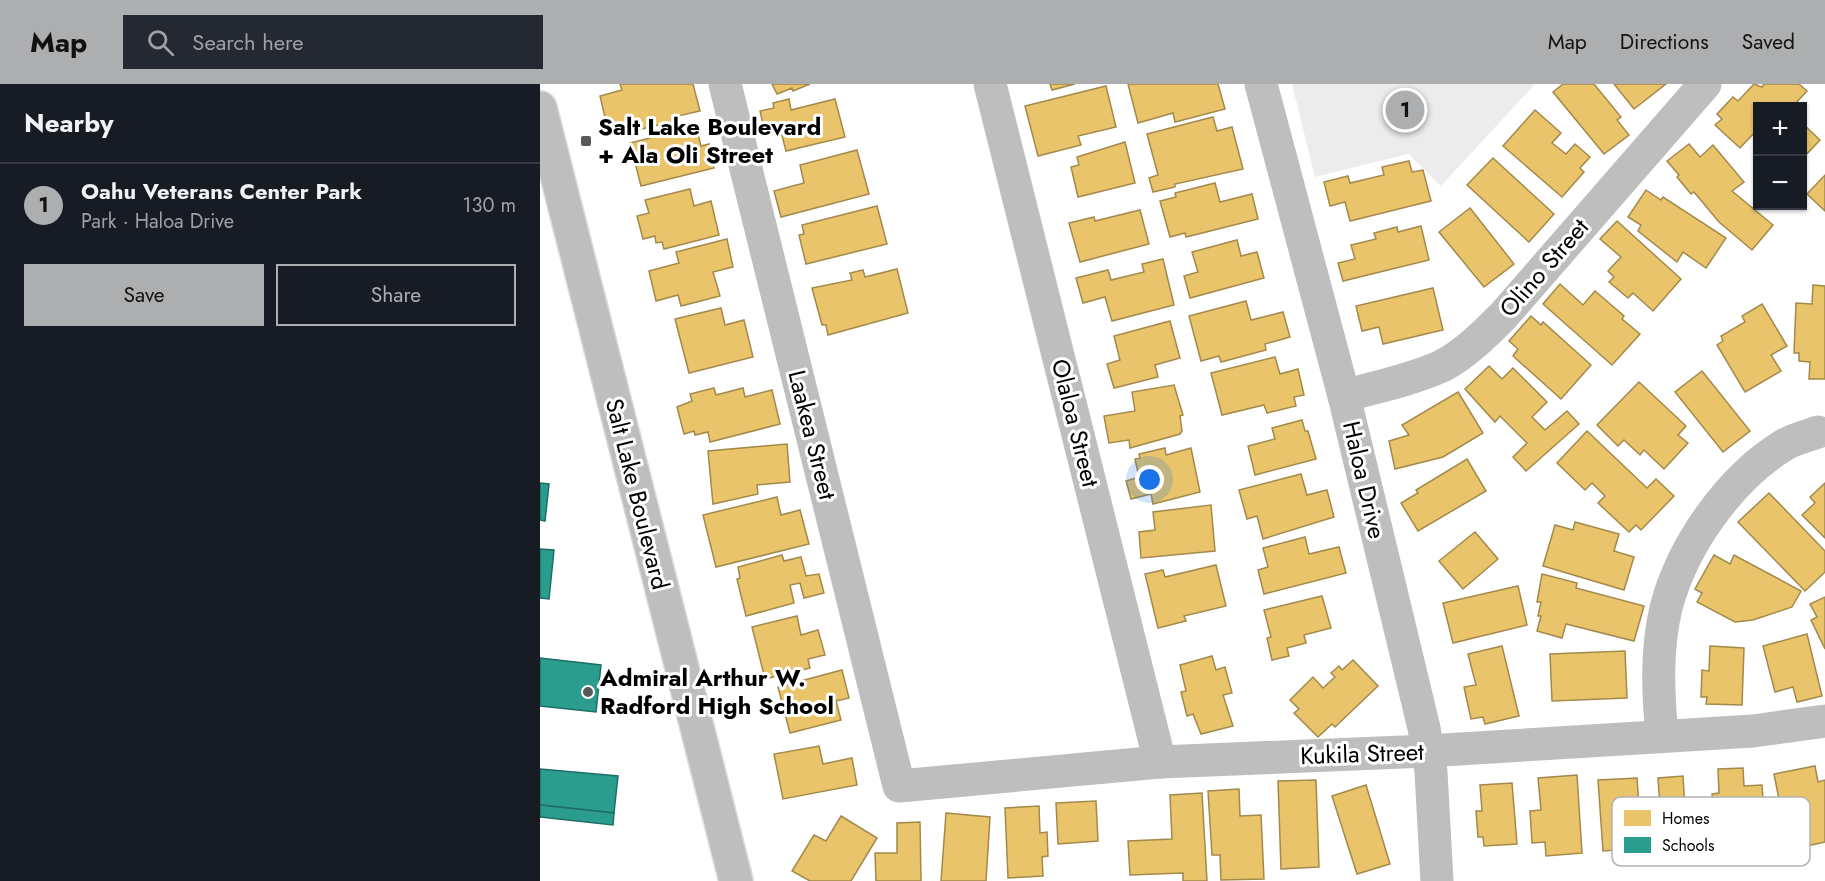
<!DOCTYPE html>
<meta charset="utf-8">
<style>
body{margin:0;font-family:Jost,sans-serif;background:#242831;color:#f1f3f6}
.controls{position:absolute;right:18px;top:18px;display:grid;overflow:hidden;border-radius:0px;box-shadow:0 2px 4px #0004}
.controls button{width:54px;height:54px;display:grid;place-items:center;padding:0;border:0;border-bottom:2px solid #363941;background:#171b24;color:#f1f3f6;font:30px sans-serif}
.you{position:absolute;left:610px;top:396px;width:21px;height:21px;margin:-15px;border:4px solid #fff;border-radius:50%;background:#1a73e8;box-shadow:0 0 0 9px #1a73e833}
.badge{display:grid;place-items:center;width:39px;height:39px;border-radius:50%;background:#adaeaf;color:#111;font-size:20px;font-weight:700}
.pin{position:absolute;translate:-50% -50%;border:3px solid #fff;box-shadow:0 2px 6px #0006}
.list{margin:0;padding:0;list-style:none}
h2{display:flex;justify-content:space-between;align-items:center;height:78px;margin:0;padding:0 24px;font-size:26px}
h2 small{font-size:20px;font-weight:400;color:#9ea1a6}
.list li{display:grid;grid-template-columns:39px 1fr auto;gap:18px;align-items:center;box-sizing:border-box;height:84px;padding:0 24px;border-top:2px solid #363941}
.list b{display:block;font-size:22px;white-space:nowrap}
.list p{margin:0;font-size:20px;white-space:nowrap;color:#9ea1a6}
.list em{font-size:20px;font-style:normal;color:#9ea1a6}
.actions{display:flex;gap:12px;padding:18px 24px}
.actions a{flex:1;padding:14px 0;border:2px solid #adaeaf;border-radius:0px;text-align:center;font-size:21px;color:#adaeaf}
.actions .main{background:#adaeaf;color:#111}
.icon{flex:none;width:33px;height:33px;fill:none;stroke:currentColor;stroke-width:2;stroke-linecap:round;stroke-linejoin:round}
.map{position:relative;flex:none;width:1285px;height:797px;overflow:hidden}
header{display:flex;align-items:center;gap:36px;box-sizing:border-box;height:84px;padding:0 30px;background:#adaeaf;color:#111}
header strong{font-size:28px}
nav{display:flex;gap:33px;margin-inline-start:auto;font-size:21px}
.search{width:420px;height:54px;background:#242831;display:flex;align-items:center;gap:15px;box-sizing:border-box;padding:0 21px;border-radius:0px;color:#9ea1a6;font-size:22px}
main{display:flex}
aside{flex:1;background:#171b24}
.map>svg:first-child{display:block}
</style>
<header>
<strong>Map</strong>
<div class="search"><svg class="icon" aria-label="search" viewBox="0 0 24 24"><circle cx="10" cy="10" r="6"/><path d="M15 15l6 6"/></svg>Search here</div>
<nav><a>Map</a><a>Directions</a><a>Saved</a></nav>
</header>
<main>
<aside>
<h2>Nearby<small></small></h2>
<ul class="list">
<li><span class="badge">1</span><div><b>Oahu Veterans Center Park</b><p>Park · Haloa Drive</p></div><em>130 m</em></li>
</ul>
<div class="actions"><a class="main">Save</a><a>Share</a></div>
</aside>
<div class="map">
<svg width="1285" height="797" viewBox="0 0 1285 797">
<rect width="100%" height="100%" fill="#fff"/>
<!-- green -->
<path fill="#ececec" d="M752,0H995L901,102L868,70L775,93Z"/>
<!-- homes -->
<g fill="#e9c46a" stroke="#a3894a" stroke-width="1.5">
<path d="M80,0H153L160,27L138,32L139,36L85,49L84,46L69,50L60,12L82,6Z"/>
<path d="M232,0H270L253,7L252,4L237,10Z"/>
<path d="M510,0H535L512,6Z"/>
<path d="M588,0H678L685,25L635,38L633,29L598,39Z"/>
<path d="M1023,0H1054L1081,33L1077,36L1089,51L1064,70L1013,8Z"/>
<path d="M1074,0H1126L1094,25Z"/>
<path d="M1214,0L1222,3L1224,0H1259L1267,7L1253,22H1218V45L1200,64L1175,41L1182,35L1177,30L1193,13L1198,17Z"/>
<path d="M566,2L576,43L538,52L541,61L498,72L485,22Z"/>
<path d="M249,15L251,26L295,15L305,53L246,67L241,48L226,52L220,27L234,24L233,19Z"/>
<path d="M995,26L1021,49L1012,59L1026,70L1035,60L1050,73L1040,84L1044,88L1022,113L963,62Z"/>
<path d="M673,33L677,47L692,43L703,85L635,100V103L613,108L609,94L618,91L607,50Z"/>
<path d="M1262,39L1280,56L1262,75Z"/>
<path d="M148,40L149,44L156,42L161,62L169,60L174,84L101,102L90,59L110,54L109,49Z"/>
<path d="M585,58L595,99L538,113L531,83L539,81L537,73Z"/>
<path d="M1149,60L1160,73L1173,61L1204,98L1192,107L1233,141L1212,166L1179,138L1154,108L1151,110L1137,93L1139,91L1127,77Z"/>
<path d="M317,66L329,110L241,133L234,107L264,99L260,81Z"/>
<path d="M953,74L1014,130L989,158L927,101Z"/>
<path d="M869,77L872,88L883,86L891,117L810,137L805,118L790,122L784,98L808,92L810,99L844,91L842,83Z"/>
<path d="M1285,91V127L1267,110Z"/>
<path d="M675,99L680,118L712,110L718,135L646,153L645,149L630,153L620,117L636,113L635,109Z"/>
<path d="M150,105L154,122L171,117L179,151L124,165L122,158L116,159L115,152L103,155L97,132L109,129L105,116Z"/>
<path d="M1106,106L1121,116L1123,113L1186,154L1166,184L1143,168L1137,178L1098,147L1101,141L1088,133Z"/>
<path d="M337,122L347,160L266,180L259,151L264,150L262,141Z"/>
<path d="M930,124L974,180L944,203L899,148Z"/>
<path d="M600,126L609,160L540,178L529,139L554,133L555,137Z"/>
<path d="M1077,137L1141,195L1113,227L1093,209L1088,214L1069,198L1074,193L1068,187L1081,173L1060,155Z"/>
<path d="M881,142L889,176L803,197L798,179L815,175L811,161L836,155L834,149L857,143L858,148Z"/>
<path d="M187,155L193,183L173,188L180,212L141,222L138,211L116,217L109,187L139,179L136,168Z"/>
<path d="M697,156L701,172L717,168L724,194L650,214L644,192L658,188L652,168Z"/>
<path d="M623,175L634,221L572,237L565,213L543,219L536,194L568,186L571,196L604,188L602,180Z"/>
<path d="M357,185L368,229L288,251L286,241H282L272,204L312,196L310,189L323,186L325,193Z"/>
<path d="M1020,200L1043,221L1055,207L1084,232L1082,235L1100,250L1072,281L1003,220Z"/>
<path d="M1273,201L1285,202V295H1269L1270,278L1259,277V269H1254L1256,219L1272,220Z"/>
<path d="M893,204L903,246L843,260L839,243L822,247L816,222Z"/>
<path d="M706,217L711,236L743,228L750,253L725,260L726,266L681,278L679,272L661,277L649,232Z"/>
<path d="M1222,220L1247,262L1231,271L1241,287L1205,308L1177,261L1183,257L1181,252L1205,238L1202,232Z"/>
<path d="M181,224L185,241L204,236L213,273L149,289L135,235Z"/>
<path d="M991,232L1001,241L1003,238L1051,281L1021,315L973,272L978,265L969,257Z"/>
<path d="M630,237L640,274L615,281L618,293L574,304L567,280L580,276L574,252Z"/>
<path d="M735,273L740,290L758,285L764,311L754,313L756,322L727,329L724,321L682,331L671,289Z"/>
<path d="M949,282L962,295L973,284L1007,318L992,333L1005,346L1027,327L1039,340L986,387L973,373L987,359L960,332L955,338L925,305Z"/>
<path d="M1162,287L1210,347L1183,368L1135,308Z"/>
<path d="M1099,298L1146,342L1138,351L1148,359L1124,385L1104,366L1100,371L1084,356L1078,362L1057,341Z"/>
<path d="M634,301L643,331L640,332L642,347L640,350L590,364L589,356L569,359L564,332L595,327L592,308Z"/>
<path d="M174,304L176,311L203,304L205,313L232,306L240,340L170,358L168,348L155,351L154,347L144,350L137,323L152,317L150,310Z"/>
<path d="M918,308L943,349L903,373L855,385L849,357L869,351L862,341Z"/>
<path d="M762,336L765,347H768L776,375L715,391L708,362L735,355L732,344Z"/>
<path d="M1047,347L1107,404L1116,395L1134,412L1101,446L1096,441L1089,448L1058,419L1065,412L1052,399L1045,406L1017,379Z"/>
<path d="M247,360L250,398L217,401L218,410L173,420L168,367Z"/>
<path d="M625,364L626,371L651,364L660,408L613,420L611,410L591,415L586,397L599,393L595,375L600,374L599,370Z"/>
<path d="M927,375L946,407L878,447L861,419L878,409L876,406Z"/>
<path d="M761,390L767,411L787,406L794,433L723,455L717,432L707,435L699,406Z"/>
<path d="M1285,399V454L1262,431L1275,419L1270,413Z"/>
<path d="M1229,409L1285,467V488L1265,507L1198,438Z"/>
<path d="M237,413L241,431L260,426L269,460L176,483L163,431Z"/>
<path d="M671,421L675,467L601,474L599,448L615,446L613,428Z"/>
<path d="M1035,438L1079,450L1074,467L1094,473L1084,506L1003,482L1015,441L1033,446Z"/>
<path d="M935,448L958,475L923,505L899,477Z"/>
<path d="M765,453L769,470L799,463L806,489L724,510L718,486L728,483L723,464Z"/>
<path d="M242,471L244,477L261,473L266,492L279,490L284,509L264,514L260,499L250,501L254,519L206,532L197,495L200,494L198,483Z"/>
<path d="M1174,471L1190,480L1194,471L1261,507L1252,523L1213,536L1195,538L1157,518L1162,509L1155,505Z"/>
<path d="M676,481L686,522L644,532L646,537L618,544L605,490L623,486L625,493Z"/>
<path d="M1002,490L1037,499L1036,504L1104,522L1094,557L1026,540L1022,554L997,547L1001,532H998L1001,518H997Z"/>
<path d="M978,502L987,541L913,559L903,519Z"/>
<path d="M782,512L791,544L764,551L766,559L747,564L749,572L732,576L727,554L731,553L724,526Z"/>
<path d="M1285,513V565L1271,536L1277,533L1270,520Z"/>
<path d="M257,532L261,551L278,546L285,571L268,575L270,584L225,595L212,543Z"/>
<path d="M1267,550L1282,612L1257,618L1253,603L1235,608L1223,562Z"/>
<path d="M962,562L979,632L945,640L943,633L931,635L924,603L936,601L928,570Z"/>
<path d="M1170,562L1204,564L1202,621L1166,620L1167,613H1161L1162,586L1169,587Z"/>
<path d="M1085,567L1087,614L1012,617L1010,570Z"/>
<path d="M672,572L676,586L685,583L692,609L683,611L693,642L661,650L653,630L647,632L641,608L646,607L640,581Z"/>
<path d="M813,576L838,602L795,643L792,640L778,653L754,629L759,625L750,616L773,593L783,604L795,593L791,589L799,582L802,586Z"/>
<path d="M302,586L309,614L296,617L301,636L250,649L238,603Z"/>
<path d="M279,662L283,680L312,674L317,701L243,715L234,670Z"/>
<path d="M1275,682L1278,698L1285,696V758L1249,766L1234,690Z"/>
<path d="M1203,684L1204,702L1222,701L1227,773L1184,776L1182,750L1175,751L1172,710L1179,709L1178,685Z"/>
<path d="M1037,691L1042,769L1006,772L1005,758L992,759L990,727L1001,726L998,694Z"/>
<path d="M1143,692L1145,725L1163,723L1165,764L1123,767L1118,694Z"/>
<path d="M1097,694L1102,764L1063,767L1058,696Z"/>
<path d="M776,696L779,783L741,785L738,697Z"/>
<path d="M972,699L977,760L944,762L943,753H938L936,727H942L940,701Z"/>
<path d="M826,701L850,780L817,790L792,712Z"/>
<path d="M699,705L700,732L721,731L724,795L681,796L680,771H672L668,707Z"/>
<path d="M662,709L667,797H643V789L590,791L588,757L632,755L630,711Z"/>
<path d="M556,717L558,757L518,760L516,719Z"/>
<path d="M499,722L500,749L507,748L508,772L502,773L503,792L468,794L465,724Z"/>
<path d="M406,729L450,733L446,797H401Z"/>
<path d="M301,732L337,754L311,797H270L252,787L274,751L286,757Z"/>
<path d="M380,738L381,797H336L335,769H357V739Z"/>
</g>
<!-- schools -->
<g fill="#2a9d8f" stroke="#1d6e64" stroke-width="1.5">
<path d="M0,399L9,400L5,437L0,436Z"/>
<path d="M0,465L14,466L9,515L0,514Z"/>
<path d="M0,574L61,581L56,628L0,622Z"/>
<path d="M0,685L78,692L74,729L0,721Z"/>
<path d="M0,721L74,729L73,741L0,733Z"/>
</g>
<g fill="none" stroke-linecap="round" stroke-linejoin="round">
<defs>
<path id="major" d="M0,24L196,797"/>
</defs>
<!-- major casing -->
<use href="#major" stroke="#dbdbdb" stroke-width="36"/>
<!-- minor -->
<g stroke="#bebebe" stroke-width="33">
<path d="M185,0L359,702L620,678L887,667L1213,647L1285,637"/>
<path d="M450,0L620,678"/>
<path d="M721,0L804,312L884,644L891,688L897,797"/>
<path d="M804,312C836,303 871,296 902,282C925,270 945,250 963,232L1165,0"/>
<path d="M1122,652C1118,610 1116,566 1126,524C1142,462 1189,395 1244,361C1254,355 1267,352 1278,348"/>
</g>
<!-- major -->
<use href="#major" stroke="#bebebe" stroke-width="33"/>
</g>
<!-- markers -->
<g fill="#595959" stroke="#fff" stroke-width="2">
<rect x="40" y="51" width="12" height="12" rx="3"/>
<circle cx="48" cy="608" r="6"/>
</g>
<g text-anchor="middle" stroke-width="6" stroke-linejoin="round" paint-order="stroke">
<!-- poi labels -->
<g font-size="24" font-weight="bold" fill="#000" stroke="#fff" text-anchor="start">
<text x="58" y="51">Salt Lake Boulevard<tspan x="58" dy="28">+ Ala Oli Street</tspan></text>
<text x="60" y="602">Admiral Arthur W.<tspan x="60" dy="28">Radford High School</tspan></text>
</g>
<!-- street labels -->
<g font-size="24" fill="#000" stroke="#fff">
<text transform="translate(1004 184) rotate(-49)" y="8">Olino Street</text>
<text transform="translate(535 339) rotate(76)" y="8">Olaloa Street</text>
<text transform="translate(272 351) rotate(76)" y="8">Laakea Street</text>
<text transform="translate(824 396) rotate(77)" y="8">Haloa Drive</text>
<text transform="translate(97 410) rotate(76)" y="8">Salt Lake Boulevard</text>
<text transform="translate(822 670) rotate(-2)" y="8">Kukila Street</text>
</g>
</g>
<!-- legend -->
<rect x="1072" y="713" width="198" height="69" rx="9" fill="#fff" stroke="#b2b2b2" stroke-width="1.5"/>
<rect x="1084" y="726" width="27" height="16" fill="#e9c46a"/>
<rect x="1084" y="753" width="27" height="16" fill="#2a9d8f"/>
<g font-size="16" fill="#000">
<text x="1122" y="740">Homes</text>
<text x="1122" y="767">Schools</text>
</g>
</svg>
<div class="controls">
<button>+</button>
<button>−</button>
</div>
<div class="you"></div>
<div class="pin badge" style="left:865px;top:26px">1</div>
</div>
</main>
